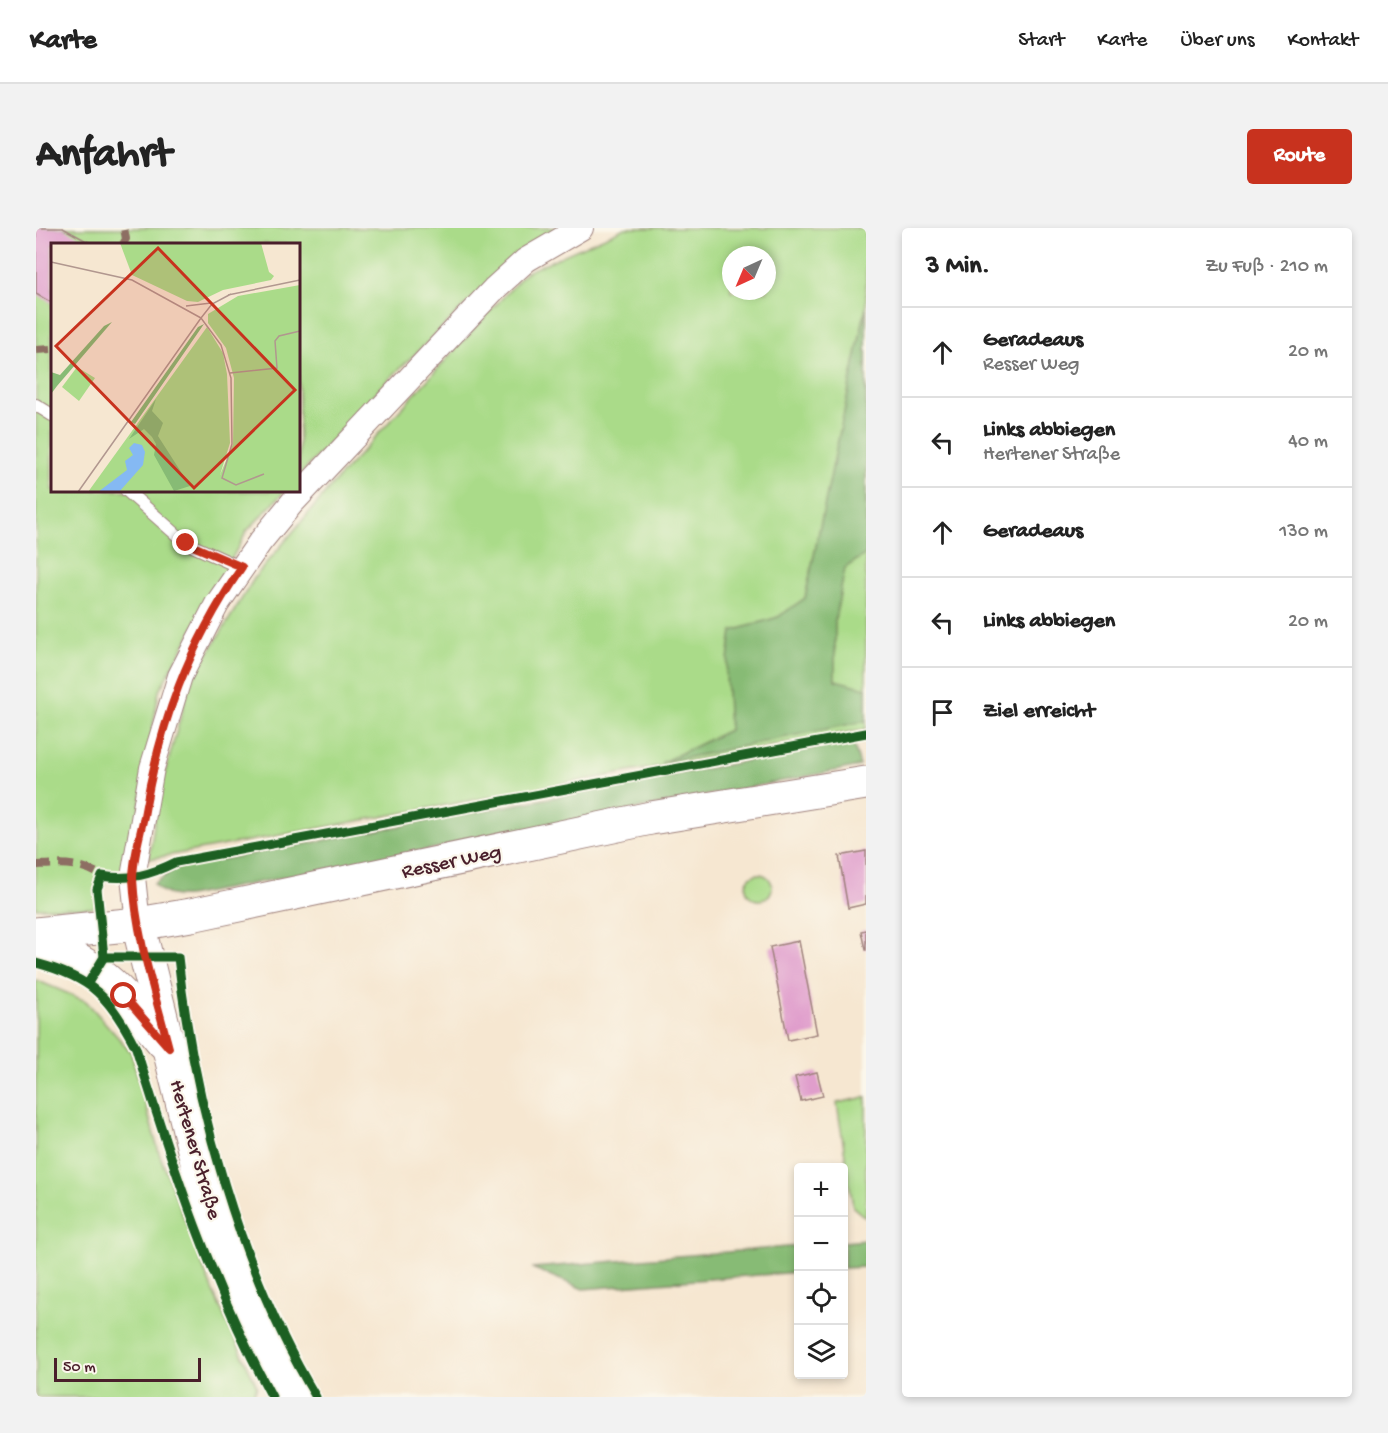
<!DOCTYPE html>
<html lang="de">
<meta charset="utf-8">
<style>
body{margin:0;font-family:"Gochi Hand",sans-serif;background:#f2f2f2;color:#222}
.controls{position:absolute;right:18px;bottom:18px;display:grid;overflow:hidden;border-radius:6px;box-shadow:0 3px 9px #0003}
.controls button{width:54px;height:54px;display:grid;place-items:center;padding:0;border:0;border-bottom:2px solid #e0e0e0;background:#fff;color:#222;font:30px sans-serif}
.compass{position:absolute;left:686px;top:18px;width:54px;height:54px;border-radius:50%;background:#fff;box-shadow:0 3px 9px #0003;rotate:224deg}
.scale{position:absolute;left:18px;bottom:15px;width:147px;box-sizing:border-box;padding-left:6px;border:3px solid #4a1f2b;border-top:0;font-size:16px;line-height:21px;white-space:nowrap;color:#4a1f2b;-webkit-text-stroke:4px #fbf7ec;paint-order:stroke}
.stop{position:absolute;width:18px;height:18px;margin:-14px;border:4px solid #c8321e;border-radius:50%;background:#fff}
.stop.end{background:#c8321e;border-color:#fff;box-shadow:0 2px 6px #0008}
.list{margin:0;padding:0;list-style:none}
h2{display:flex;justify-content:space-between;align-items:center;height:78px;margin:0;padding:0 24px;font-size:26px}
h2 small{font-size:20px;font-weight:400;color:#767676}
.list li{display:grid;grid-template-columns:39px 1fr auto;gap:18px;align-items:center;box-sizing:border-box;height:90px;padding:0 24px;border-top:2px solid #e0e0e0}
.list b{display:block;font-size:22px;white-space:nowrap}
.list p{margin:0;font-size:20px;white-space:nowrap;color:#767676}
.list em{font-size:20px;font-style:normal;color:#767676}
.icon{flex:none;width:33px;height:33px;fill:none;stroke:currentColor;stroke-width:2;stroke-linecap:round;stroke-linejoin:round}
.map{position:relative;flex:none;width:830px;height:1169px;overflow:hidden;border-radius:6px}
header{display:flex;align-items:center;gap:36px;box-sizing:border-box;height:84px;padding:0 30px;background:#fff;border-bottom:2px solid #e0e0e0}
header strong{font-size:28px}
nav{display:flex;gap:33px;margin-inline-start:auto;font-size:21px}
.intro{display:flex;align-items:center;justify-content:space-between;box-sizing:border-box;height:144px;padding:0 36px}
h1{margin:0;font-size:42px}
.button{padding:15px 27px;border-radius:6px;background:#c8321e;color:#fff;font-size:21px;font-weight:700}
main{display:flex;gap:36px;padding:0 36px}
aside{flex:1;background:#fff;border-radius:6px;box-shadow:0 3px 9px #0003}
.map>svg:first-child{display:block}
</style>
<header>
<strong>Karte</strong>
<nav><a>Start</a><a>Karte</a><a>Über uns</a><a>Kontakt</a></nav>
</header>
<div class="intro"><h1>Anfahrt</h1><a class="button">Route</a></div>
<main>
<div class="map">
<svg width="830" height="1169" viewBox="0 0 830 1169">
<rect width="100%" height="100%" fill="#fbf7ec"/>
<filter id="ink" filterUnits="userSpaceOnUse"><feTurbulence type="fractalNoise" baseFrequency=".0167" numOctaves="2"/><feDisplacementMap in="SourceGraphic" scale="12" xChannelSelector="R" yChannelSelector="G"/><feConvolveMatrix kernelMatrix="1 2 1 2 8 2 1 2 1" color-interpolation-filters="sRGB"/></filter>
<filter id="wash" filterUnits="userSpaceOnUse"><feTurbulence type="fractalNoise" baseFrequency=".008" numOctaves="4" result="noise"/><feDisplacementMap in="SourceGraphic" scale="24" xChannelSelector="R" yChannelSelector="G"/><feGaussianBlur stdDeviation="1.35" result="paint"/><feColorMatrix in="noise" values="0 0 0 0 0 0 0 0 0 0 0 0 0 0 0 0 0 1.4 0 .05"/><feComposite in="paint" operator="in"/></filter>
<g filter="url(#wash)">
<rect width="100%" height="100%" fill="#f6e7d1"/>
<!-- green -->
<g fill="#aadb89" stroke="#7a7d5a" stroke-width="1.5" fill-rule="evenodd">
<path d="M0,0H534L483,25L343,161L263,248L262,16H16V262L249,263L211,303L123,463L92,645L71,647L58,680H0Z"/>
<path d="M589,0H830V501L113,631L122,570L154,455L219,349L302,250L490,44ZM695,27H731V63H695Z"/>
<circle cx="723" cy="659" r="13"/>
<path d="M0,752L50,773L95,824L123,925L177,1064L221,1158L217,1169H0Z"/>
<path d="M830,869V990L817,979L801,875Z"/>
</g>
<!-- forest -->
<g fill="#87bb75" stroke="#686d50" stroke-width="1.5">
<path d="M830,79V326L809,340L799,392V452L830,460V493L625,535L693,502L690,446L696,403L742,389L769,370Z"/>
<path d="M817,513L824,538L152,668C138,669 127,667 118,656L140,640Z"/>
<path d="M830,1012V1039L808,1040V1014Z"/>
<path d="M762,1018V1044L547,1061L496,1040Z"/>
</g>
<g id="blocks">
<!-- building -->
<g fill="#e09ecc">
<path d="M0,0H27L56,16H16V75L0,66Z"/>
<path d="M830,623V676L812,680L803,628Z"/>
<path d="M830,702V722H829L825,703Z"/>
<path d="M763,713L781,806L752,812L734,719Z"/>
<path d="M781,844L787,868L765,873L759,849Z"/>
</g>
</g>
</g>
<g filter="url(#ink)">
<use href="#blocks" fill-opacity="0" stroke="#a0837e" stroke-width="1.5"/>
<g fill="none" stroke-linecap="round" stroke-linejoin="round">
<defs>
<g id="lane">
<path d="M0,177L16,187"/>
<path d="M90,262L150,315L206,340"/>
</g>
<path id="street" d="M102,696L97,649L116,540L144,448L181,376L224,314L256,275L458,61L490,32L545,0"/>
<g id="secondary">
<path d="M102,696L169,966L240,1137L261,1169"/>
<path d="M0,706L102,696L155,687L615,590L830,555"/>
<path d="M0,720C59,727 91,771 127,814"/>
</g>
</defs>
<!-- lane casing -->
<use href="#lane" stroke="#a0837e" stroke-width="14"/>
<!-- street casing -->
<use href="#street" stroke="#a0837e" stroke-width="26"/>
<!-- secondary casing -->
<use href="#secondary" stroke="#a0837e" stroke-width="35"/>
<!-- lane -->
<use href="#lane" stroke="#fff" stroke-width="12"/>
<!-- street -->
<use href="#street" stroke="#fff" stroke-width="24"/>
<!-- secondary -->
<use href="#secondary" stroke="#fff" stroke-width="33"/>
<!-- quiet -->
<g stroke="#8d6e63" stroke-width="8" stroke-dasharray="15 8" stroke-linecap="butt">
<path d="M87,16L90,11L88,0"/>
<path d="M0,122L16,121"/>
<path d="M0,637C25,636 44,634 66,648"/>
</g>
<defs>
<g id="cycleway">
<path d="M68,729H142C157,874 205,1044 280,1169"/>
<path d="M0,735C56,750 74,769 100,820C137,940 176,1058 236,1169"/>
<path d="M52,755L68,729L61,661L66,648C93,653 116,646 140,634L830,505"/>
</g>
</defs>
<!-- cycleway casing -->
<use href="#cycleway" stroke="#fbf7ec" stroke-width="13"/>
<!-- cycleway -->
<use href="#cycleway" stroke="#1b5e20" stroke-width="9"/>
</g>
</g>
<g fill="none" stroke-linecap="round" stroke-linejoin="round" filter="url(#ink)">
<!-- route -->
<path stroke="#c8321e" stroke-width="8" d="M88,768L133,820C119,765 100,709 97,651C97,630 104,608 108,588C124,494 152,418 206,339L150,315"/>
</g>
<g text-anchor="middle" stroke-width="4.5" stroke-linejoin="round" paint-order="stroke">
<!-- street labels -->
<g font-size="21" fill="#4a1f2b" stroke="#fbf7ec">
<text transform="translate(415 632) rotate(-12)" y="7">Resser Weg</text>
<text transform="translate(161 921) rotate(74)" y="7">Hertener Straße</text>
</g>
</g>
<!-- overview -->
<g transform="translate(15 15)">
<rect width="249" height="249" fill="#f6e7d1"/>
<path d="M69,0H210L218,29L223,33L220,37L172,47L147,59L136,58L81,32ZM249,42V249H37L156,84L172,110L176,131L179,200L169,232L182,201L183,135L175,105L157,80V71L187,53ZM26,124L44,135L28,158L11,144Z" fill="#aadb89"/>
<path d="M61,79L6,143L0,151V129L9,132L53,83ZM153,81L84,181L80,179L147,84ZM105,156L101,168L112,180L107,193L139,243L123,248L103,212L105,201L101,194L93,186L78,196Z" fill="#87bb75"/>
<path d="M83,200L91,202L94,209L92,222L68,249H47L76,227L74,218L82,212L78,205Z" fill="#85b9f3"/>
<path fill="none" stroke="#b1978f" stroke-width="1.5" d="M0,19L81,37L150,75M177,52L249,37M135,63L160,60M150,75L170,102L180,135L181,201L171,235L185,242L213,231M179,130L226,125L224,98L228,93L249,88M27,249L150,75L161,61L180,51"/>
<path fill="#c8321e" fill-opacity="0.15" stroke="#c8321e" stroke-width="3" d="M107,5L244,147L143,245L5,103Z"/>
<rect width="249" height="249" fill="none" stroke="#4a1f2b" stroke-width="3"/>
</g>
</svg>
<div class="controls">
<button>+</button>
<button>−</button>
<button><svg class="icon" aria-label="locate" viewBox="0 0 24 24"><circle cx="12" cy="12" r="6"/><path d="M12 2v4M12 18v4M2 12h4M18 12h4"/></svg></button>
<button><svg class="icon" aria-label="layers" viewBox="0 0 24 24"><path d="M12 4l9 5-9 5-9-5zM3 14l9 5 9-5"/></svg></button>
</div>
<svg class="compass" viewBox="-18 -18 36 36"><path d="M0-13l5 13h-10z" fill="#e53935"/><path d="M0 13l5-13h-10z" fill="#767676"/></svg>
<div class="scale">50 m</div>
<div class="stop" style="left:88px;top:768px"></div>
<div class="stop end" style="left:150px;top:315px"></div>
</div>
<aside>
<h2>3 Min.<small>Zu Fuß · 210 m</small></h2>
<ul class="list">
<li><svg class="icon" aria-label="ahead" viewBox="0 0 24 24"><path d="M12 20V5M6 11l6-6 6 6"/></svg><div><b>Geradeaus</b><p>Resser Weg</p></div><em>20 m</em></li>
<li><svg class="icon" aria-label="left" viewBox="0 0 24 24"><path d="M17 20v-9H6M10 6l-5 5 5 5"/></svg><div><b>Links abbiegen</b><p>Hertener Straße</p></div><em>40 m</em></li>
<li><svg class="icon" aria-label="ahead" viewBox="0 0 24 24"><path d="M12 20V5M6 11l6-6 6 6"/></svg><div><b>Geradeaus</b></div><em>130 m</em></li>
<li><svg class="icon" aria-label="left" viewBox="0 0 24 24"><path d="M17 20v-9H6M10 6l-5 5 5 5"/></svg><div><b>Links abbiegen</b></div><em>20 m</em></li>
<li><svg class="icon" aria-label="arrive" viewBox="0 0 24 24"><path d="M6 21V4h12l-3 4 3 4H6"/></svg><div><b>Ziel erreicht</b></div></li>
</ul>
</aside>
</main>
